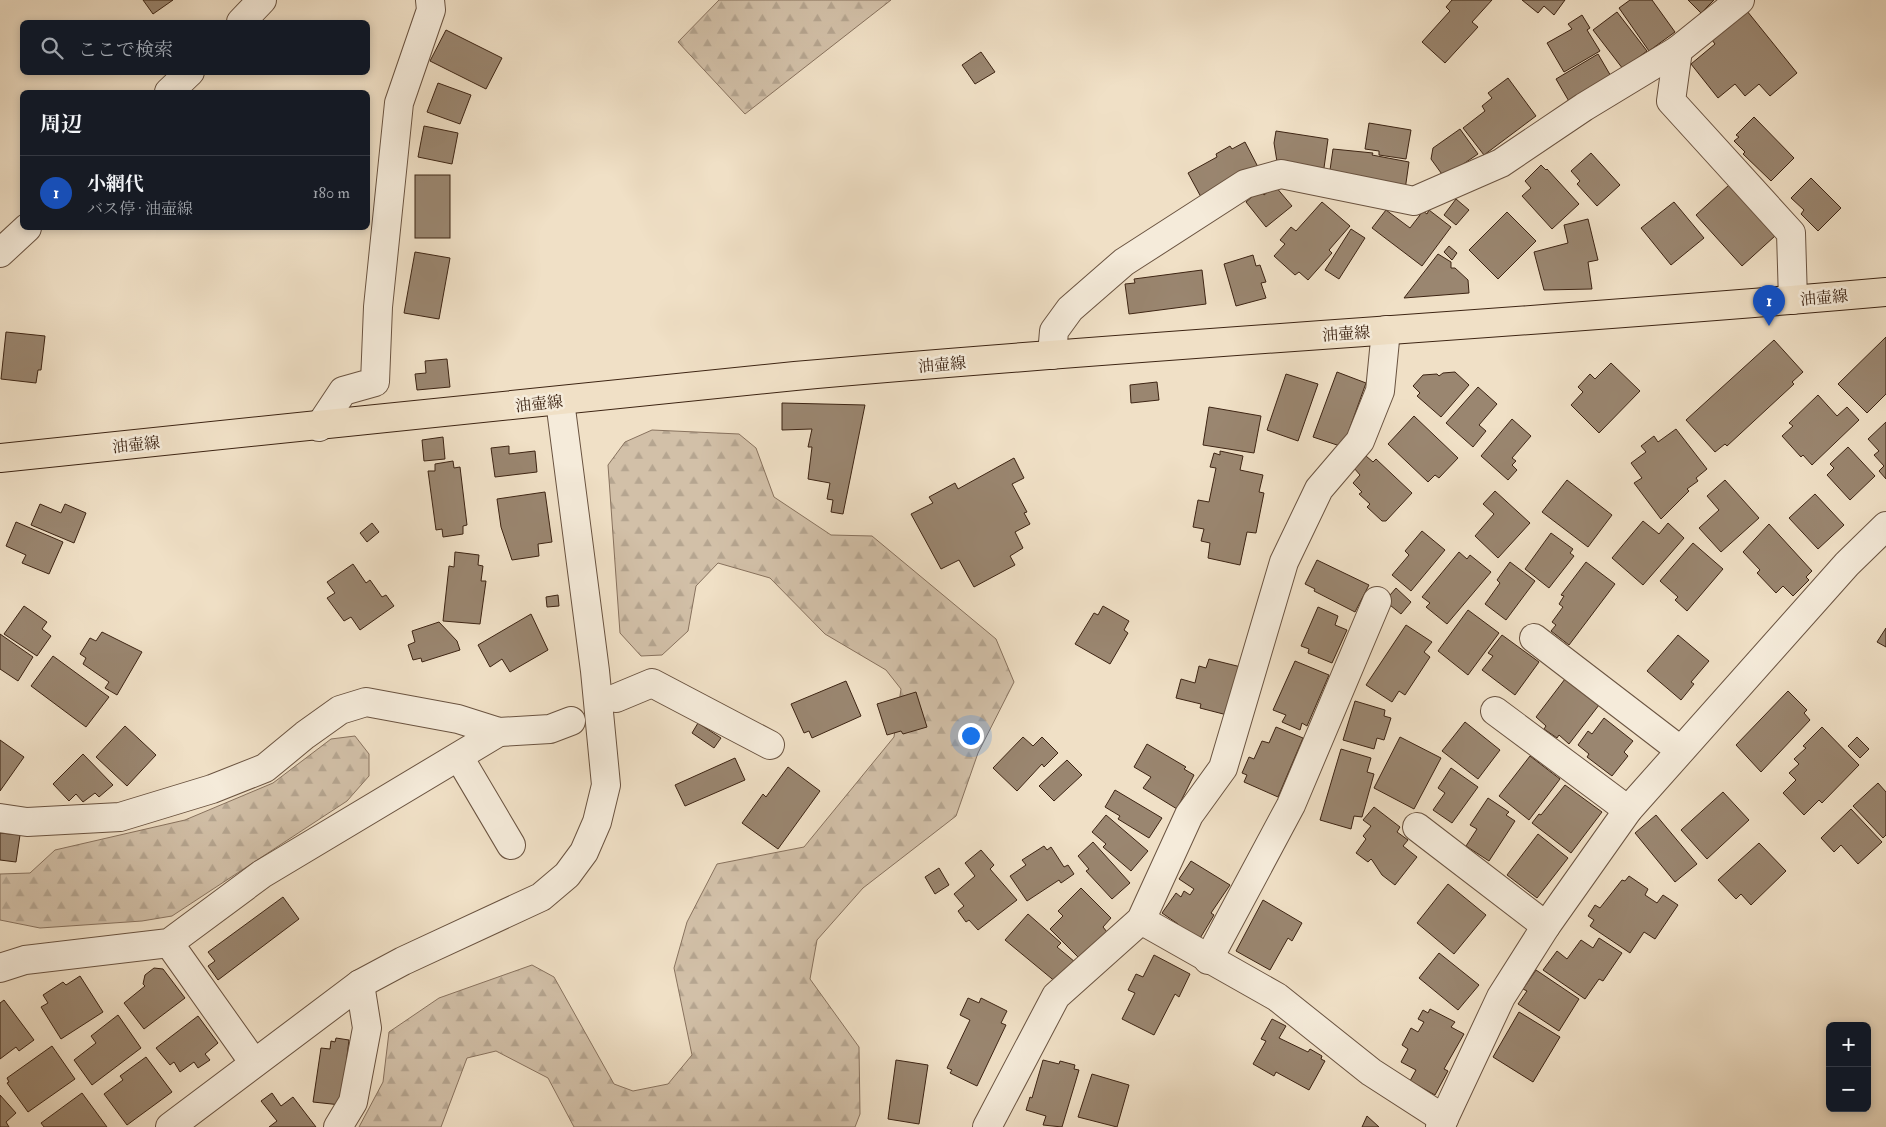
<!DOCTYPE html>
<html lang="ja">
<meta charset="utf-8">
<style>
body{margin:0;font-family:"IM FELL Double Pica","Noto Serif JP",serif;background:#242831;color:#f1f3f6}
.controls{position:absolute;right:15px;bottom:15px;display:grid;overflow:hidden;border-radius:8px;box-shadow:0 2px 8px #0003}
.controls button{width:45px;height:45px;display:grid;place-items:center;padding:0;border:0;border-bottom:1px solid #363941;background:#171b24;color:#f1f3f6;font:25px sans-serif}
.you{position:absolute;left:970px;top:735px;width:18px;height:18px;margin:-12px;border:4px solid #fff;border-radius:50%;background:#1a73e8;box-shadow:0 0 0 8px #1a73e833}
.badge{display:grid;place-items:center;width:32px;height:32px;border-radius:50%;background:#db2777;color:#fff;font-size:16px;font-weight:700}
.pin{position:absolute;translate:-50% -41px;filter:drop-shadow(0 1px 2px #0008)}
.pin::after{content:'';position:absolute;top:26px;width:18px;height:15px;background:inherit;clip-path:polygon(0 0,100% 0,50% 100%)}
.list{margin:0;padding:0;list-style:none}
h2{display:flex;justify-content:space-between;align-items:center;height:65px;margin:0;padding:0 20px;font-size:21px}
h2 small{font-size:16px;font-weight:400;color:#9ea1a6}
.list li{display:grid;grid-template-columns:32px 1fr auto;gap:15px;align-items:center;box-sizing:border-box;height:75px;padding:0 20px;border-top:1px solid #363941}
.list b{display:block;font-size:19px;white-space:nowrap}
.list p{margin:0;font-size:16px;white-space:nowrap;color:#9ea1a6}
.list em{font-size:16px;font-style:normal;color:#9ea1a6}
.icon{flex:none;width:28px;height:28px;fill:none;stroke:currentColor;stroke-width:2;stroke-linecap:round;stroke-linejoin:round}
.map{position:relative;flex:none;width:1886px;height:1127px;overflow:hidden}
.search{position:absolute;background:#171b24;box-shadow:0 2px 8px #0003;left:20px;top:20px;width:350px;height:55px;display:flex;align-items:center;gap:12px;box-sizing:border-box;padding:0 18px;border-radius:8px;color:#9ea1a6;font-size:19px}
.panel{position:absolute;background:#171b24;box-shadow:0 2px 8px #0003;left:20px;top:90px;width:350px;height:140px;border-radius:8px}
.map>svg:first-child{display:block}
</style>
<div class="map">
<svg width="1886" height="1127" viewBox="0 0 1886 1127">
<defs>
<pattern id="forest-firs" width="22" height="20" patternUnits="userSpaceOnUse" patternTransform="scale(1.25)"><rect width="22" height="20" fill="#d2c0a8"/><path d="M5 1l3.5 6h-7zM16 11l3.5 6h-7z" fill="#b5a590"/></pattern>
</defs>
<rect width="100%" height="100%" fill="#f0e0c6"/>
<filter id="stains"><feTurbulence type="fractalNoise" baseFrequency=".004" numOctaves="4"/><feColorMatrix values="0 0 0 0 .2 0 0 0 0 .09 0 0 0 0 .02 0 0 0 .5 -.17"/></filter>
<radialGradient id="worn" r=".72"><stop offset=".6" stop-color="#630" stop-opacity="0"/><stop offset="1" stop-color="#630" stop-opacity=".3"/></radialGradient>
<!-- forest -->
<g fill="url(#forest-firs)" stroke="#88725e">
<path d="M719,0H891L745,114L678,42Z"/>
<path d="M652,430L739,434L756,448L774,497L831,535L872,536L996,639L1014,682L978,753L956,816L863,888L817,940L810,979L859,1047L860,1114L855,1127H574L548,1078L496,1051L467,1058L441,1127H359L383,1082L389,1032L439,998L532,965L554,977L614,1084L633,1091L668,1084L692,1055L674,968L687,922L717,864L804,847L894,737L901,689L886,670L825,634L770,578L718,563L696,586L688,631L662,655L641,656L620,633L608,465L625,442Z"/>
<path d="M355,736L369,754V776L347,801L172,916L142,921L40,928L0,920V874L30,873L55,850L185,820L273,783L331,739Z"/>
</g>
<!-- building -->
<g fill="#9a8670" stroke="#3d2413">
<path d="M143,0H173L153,14Z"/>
<path d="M1452,0H1492L1472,22L1478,27L1445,63L1422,42L1450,11L1446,7Z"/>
<path d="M1522,0H1565L1554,15L1544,6L1538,13Z"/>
<path d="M1630,0H1652L1675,32L1649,51L1619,8Z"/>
<path d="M1688,0H1714L1701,13Z"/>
<path d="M1747,11L1797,73L1770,96L1759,84L1745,96L1735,84L1718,98L1691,64L1715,44L1712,40Z"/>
<path d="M1617,12L1647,51L1623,69L1593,30Z"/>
<path d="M1582,15L1590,28L1587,30L1600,51L1564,72L1547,43L1572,29L1568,24Z"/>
<path d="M446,30L502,58L486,89L430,61Z"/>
<path d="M981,52L995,72L975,84L962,65Z"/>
<path d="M1598,54L1612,78L1570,103L1556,79Z"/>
<path d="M1508,78L1536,116L1484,155L1463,128L1485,111L1482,106L1492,98L1488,93Z"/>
<path d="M438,83L471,95L460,124L427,112Z"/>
<path d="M1754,117L1794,158L1771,181L1743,154L1745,152L1734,141L1739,137L1736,135Z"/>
<path d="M1369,123L1411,130L1406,159L1379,155V151L1365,149Z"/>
<path d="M424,126L458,133L452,164L418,157Z"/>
<path d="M1460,129L1478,154L1444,177L1431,159L1433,148Z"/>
<path d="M1276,131L1328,139L1323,175L1278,168L1274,143Z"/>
<path d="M1245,142L1258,167L1201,197L1188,173L1217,157L1216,154L1230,146L1232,149Z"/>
<path d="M1333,149L1373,153L1372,155L1409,162L1405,190L1329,177Z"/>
<path d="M1591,153L1620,185L1597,206L1577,184L1580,181L1571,171Z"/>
<path d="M1541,165L1546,170L1547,169L1579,204L1552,229L1522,196L1531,188L1525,181Z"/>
<rect x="415" y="175" width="35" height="63"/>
<path d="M1811,178L1841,208L1818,231L1801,214L1804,210L1791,198Z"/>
<path d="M1729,185L1775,236L1742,266L1696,215Z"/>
<path d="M1275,186L1292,206L1266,227L1246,202L1260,190L1264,195Z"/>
<path d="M1456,199L1469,210L1456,225L1444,215Z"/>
<path d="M1322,202L1350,226L1329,250L1332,253L1308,280L1299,272L1295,275L1274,256L1285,244L1280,240L1291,227L1296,231Z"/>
<path d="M1674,202L1704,238L1671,265L1641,228Z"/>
<path d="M1386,210L1410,228L1423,211L1427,214L1429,210L1451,227L1422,266L1372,228Z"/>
<path d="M1507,212L1536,241L1498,279L1469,250Z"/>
<path d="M1588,219L1598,260L1588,262L1592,289L1544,290L1534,252L1568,243L1564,225Z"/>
<path d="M1351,229L1365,238L1339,279L1325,270Z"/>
<path d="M1449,246L1457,253L1452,260L1444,252Z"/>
<path d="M415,252L450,258L439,319L404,313Z"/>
<path d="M1438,254L1451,262V268H1455L1468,280L1469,293L1404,298Z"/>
<path d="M1253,255L1256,266L1260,265L1266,282L1261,283L1266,298L1236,306L1224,264Z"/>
<path d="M1202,270L1206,304L1129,314L1125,284L1135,283L1134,279Z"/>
<path d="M6,332L45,336L41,370H38L36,383L1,379Z"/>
<path d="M1886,337V394L1867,413L1838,384Z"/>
<path d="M1774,340L1803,372L1792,382L1794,384L1727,446L1725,444L1715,452L1686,420Z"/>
<path d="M447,359L450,387L417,390L415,374L426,373L425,361Z"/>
<path d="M1611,363L1640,391L1599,433L1571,405L1583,392L1578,387L1590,374L1595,379Z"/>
<path d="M1337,372L1366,383L1343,447L1313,437Z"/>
<path d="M1455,372L1469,385L1441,417L1417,396L1420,393L1413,386L1423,375L1437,374L1439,376L1443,373Z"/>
<path d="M1286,374L1318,384L1298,441L1267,430Z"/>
<path d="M1157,382L1159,400L1131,403L1130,385Z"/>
<path d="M1478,387L1497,404L1479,425L1486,431L1473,447L1446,423Z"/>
<path d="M1818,395L1837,416L1847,407L1859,420L1812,465L1803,455L1801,457L1782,436L1793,426L1789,423Z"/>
<path d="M782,403L865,405L843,514L831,512L833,500L827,499L830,483L808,479L812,447H808L812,429L782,430Z"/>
<path d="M1209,407L1261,416L1254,453L1203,445Z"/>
<path d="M1414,416L1458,458L1439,478L1435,475L1428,482L1388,444Z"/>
<path d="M1512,419L1531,436L1512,458L1516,461L1512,465L1517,470L1508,480L1481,456Z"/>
<path d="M1886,422V479L1879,471L1884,466L1874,455L1879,451L1868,439Z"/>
<path d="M1676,429L1707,469L1696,478L1698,481L1687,489L1689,491L1661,519L1634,483L1642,478L1631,463L1646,452L1641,446L1654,436L1658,442Z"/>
<path d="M443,437L445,459L424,461L422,440Z"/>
<path d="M509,446V454L535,451L537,472L495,477L491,448Z"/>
<path d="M1848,447L1875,476L1850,500L1827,475L1834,468L1830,464Z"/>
<path d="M1220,451L1243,456L1240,470L1263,475L1259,492L1264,493L1256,533L1247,532L1240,565L1208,558L1210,543L1201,541L1204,529L1193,527L1198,500L1209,502L1216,468L1210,467L1214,453L1220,455Z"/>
<path d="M1366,456L1373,462L1376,459L1412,493L1386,521H1382L1367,507L1370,504L1359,494L1362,492L1353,483L1360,475L1354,468Z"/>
<path d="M1014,458L1024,478L1012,484L1027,512L1024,513L1030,524L1015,532L1023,548L1010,556L1015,565L974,587L959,560L941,569L911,514L933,503L929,497L955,483L958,489Z"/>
<path d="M453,461L454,468L460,467L467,525L463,526V534L443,537L442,529L436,530L428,471H435V464Z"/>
<path d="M1567,480L1612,515L1588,547L1542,512Z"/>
<path d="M1725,480L1759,518L1721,552L1699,528L1719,510L1707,496Z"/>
<path d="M1495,491L1530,523L1498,558L1475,536L1494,514L1483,504Z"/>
<path d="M545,492L552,542L538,544L539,556L512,560L501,527L497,499Z"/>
<path d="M1815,494L1844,525L1818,549L1789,518Z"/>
<path d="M40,504L61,513L65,504L86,513L74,543L31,525Z"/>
<path d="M1643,521L1659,534L1668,523L1684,538L1643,585L1612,558Z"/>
<path d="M16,522L63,542L49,574L22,563L26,555L6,546Z"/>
<path d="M372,523L379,532L367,542L360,533Z"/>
<path d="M1769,524L1812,571L1806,577L1809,580L1793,596L1783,586L1776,593L1757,573L1760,570L1743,552Z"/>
<path d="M1422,531L1445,550L1411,591L1392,575L1409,555L1405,551Z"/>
<path d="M1551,533L1573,549L1570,553L1574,556L1549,588L1525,569Z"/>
<path d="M1693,543L1723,569L1687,611L1675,600L1678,597L1660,581Z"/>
<path d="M455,552L479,555L478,565L483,566L481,581H486L480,624L443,621L449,566L454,567Z"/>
<path d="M1459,552L1467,559L1470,555L1491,572L1447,624L1426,607L1430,603L1422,597Z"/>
<path d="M1317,560L1369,585L1355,612L1314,591L1315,589L1305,584Z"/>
<path d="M1510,562L1535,581L1506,620L1485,604L1500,583L1497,580Z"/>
<path d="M1586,562L1615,584L1569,645L1551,631L1556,625L1552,622L1563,607L1559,604L1564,596L1561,595Z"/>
<path d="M353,564L366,583L370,580L382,597L386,595L394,606L360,630L351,617L344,621L327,598L335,593L327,582Z"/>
<path d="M1396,588L1411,602L1401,614L1385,601Z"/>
<path d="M558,595L559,606L547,607L546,597Z"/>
<path d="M24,606L47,622L42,629L51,636L37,656L4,634Z"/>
<path d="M1103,606L1129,621L1124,630L1128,633L1110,664L1075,644L1094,613L1098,615Z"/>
<path d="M1318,607L1338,616L1335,625L1347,630L1332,663L1308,653L1309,649L1301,646Z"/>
<path d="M1468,610L1499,633L1468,675L1438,651Z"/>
<path d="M531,614L548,650L510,672L502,659L490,667L478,645Z"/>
<path d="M439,622L457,641L460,650L422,662L421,658L413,660L408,645L415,642L412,631Z"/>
<path d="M1406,625L1432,642L1424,652L1430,657L1405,695L1399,691L1392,702L1366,685Z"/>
<path d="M1886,628V647L1877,642Z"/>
<path d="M102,632L142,652L117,695L105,688L109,682L83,664L86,658L80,654L90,638L96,641Z"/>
<path d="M0,634L33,657L18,681L0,669Z"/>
<path d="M1502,635L1539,662L1515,695L1482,670L1493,656L1488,653Z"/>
<path d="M1678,635L1709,661L1691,682L1694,684L1681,700L1647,671Z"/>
<path d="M53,656L109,697L86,727L31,686Z"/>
<path d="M1209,659L1241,667L1231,716L1200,708L1201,704L1176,698L1181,679L1195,683L1199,666L1206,668Z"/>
<path d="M1295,661L1329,675L1307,726L1302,723L1300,730L1282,722L1286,715L1273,710Z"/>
<path d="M1565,679L1599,705L1569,744L1559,735L1557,738L1544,729L1546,726L1536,717Z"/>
<path d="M846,681L861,716L812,738L809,731L804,733L791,704Z"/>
<path d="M1788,691L1807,710L1804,713L1810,720L1761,772L1736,745Z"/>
<path d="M916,692L927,727L903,734L901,731L887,735L877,704Z"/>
<path d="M1355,701L1385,710L1384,716L1391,718L1384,740L1377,738L1374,749L1343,740Z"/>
<path d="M1604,718L1633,741L1624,752L1628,756L1612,776L1587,757L1589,754L1578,745L1588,731L1592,734Z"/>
<path d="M1465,722L1500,750L1478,779L1442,751Z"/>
<path d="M698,723L721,738L714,748L692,733Z"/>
<path d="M125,726L156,755L127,786L96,757Z"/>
<path d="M1276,727L1303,738L1278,797L1244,782L1247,775L1242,773L1249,757L1254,759L1262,741L1269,743Z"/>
<path d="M1822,727L1859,765L1822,803L1819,800L1804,815L1783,793L1796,780L1789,773L1799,764L1794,759L1806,748L1803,746Z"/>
<path d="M1023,737L1033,746L1042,737L1058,753L1044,767L1042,764L1017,791L993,768Z"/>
<path d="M1400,737L1441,758L1414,809L1374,788Z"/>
<path d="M1857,737L1869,749L1860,758L1848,746Z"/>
<path d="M0,740L24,757L0,791Z"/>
<path d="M1147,744L1186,767L1184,769L1194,775L1177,809L1143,788L1151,777L1134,767Z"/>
<path d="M1341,749L1371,758L1367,772L1374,774L1362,817L1354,816L1351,829L1320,820Z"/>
<path d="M83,754L113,785L99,797L95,793L83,802L76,794L69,801L53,784Z"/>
<path d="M1530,756L1560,779L1529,820L1499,796Z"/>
<path d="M735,758L745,780L685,806L675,785Z"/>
<path d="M1067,760L1082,775L1054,801L1039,786Z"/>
<path d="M788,767L820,791L778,849L742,823L763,794L766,797Z"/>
<path d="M1451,768L1478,787L1452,823L1433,810L1445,793L1438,788Z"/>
<path d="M1878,783L1886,792V835L1883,838L1853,806Z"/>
<path d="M1565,785L1602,812L1571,853L1532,823L1539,814L1541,815Z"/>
<path d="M1115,790L1162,818L1149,838L1118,819L1120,816L1105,807Z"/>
<path d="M1723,792L1749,820L1707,859L1681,830Z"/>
<path d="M1488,798L1509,812L1506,815L1515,821L1489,861L1466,846L1477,829L1470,825Z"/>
<path d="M1374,807L1400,827L1397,832L1408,840L1403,846L1417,857L1395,885L1382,875L1372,860L1371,859L1368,862L1356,853L1366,839L1363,836L1371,826L1363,820Z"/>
<path d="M1851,809L1882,842L1858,864L1841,845L1834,852L1821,838Z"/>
<path d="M1106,815L1148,851L1131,871L1103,847L1106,844L1092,832Z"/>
<path d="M1656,815L1697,864L1675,882L1635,833Z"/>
<path d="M0,833L20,835L16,862L0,860Z"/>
<path d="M1538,834L1568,858L1537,898L1507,875Z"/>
<path d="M1093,842L1130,883L1112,899L1086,871L1089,869L1078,856Z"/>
<path d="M1759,843L1786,871L1751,905L1741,894L1736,899L1718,880Z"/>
<path d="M1044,846L1047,850L1051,847L1064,867L1068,865L1074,874L1061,883L1059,880L1027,901L1010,876L1026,865L1022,860Z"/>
<path d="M981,850L994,865L990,869L1017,900L978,930L969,920L966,922L958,911L964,906L954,894L975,876L965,863Z"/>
<path d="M1191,861L1230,885L1211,913L1214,915L1196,945L1174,930L1178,924L1162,913L1176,893L1181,897L1184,891L1190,895L1194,889L1179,879Z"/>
<path d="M939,868L949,885L935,894L925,877Z"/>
<path d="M1629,876L1648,889L1645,895L1657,903L1663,895L1678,905L1655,939L1644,932L1630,953L1590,926L1594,920L1588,916L1595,905L1600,908L1622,880L1625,881Z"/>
<path d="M1448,884L1486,915L1454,954L1417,923Z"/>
<path d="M1081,888L1111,918L1103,927L1107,932L1082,961L1050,929L1063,916L1058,911Z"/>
<path d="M283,897L299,919L218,980L208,966L215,961L208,952Z"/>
<path d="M1263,900L1302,923L1292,941L1288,938L1270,970L1236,951Z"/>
<path d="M1028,914L1061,943L1057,947L1075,962L1057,983L1005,940Z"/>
<path d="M1599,938L1622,953L1603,981L1599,979L1585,999L1543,970L1557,951L1567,959L1581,940L1593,948Z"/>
<path d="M1439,953L1479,985L1458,1010L1419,978Z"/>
<path d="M1154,955L1190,974L1179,997L1175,994L1154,1035L1122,1019L1135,993L1128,990L1136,974L1143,977Z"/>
<path d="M154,968L163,969L185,998L144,1029L124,1003L145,986L143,984L145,975Z"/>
<path d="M1536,970L1579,999L1559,1031L1518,1004L1527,991L1523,989Z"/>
<path d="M80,976L103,1012L61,1039L41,1007L48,1003L43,995L63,982L66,985Z"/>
<path d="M968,998L979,1003L981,998L1007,1011L1001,1023L1006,1025L977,1086L950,1073L952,1070L947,1068L970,1020L960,1015Z"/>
<path d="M4,1000L34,1040L19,1051L16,1047L0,1059V1003Z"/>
<path d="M1430,1009L1455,1022L1451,1027L1464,1034L1444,1069L1448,1071L1435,1095L1410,1081L1416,1070L1401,1062L1408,1049L1402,1045L1411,1028L1418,1032L1424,1022L1418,1019L1423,1010L1428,1013Z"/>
<path d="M1519,1012L1560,1037L1533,1082L1493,1057Z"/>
<path d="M118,1015L141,1048L92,1085L74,1060L96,1043L91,1036Z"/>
<path d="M198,1016L218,1043L205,1054L210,1060L198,1068L194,1062L180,1072L174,1062L170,1065L156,1048Z"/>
<path d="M1272,1019L1286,1026L1279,1038L1308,1052L1310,1049L1322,1056L1321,1059L1325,1061L1309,1090L1276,1072L1274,1076L1253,1064L1266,1041L1261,1039Z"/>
<path d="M336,1038L349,1040L341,1105L313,1102L321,1048L330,1049L331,1041L335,1042Z"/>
<path d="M52,1046L75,1079L28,1112L7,1083L9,1082L7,1078Z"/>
<path d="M146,1057L172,1092L127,1125L104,1094L123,1080L120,1076Z"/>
<path d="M896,1060L928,1065L919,1124L888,1119Z"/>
<path d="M1043,1060L1059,1064L1060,1061L1075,1065L1074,1069L1079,1070L1062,1127L1043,1125L1046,1116L1026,1110L1030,1097L1032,1098Z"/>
<path d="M1092,1074L1129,1085L1117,1127L1078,1117Z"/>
<path d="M82,1093L107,1127H44L41,1123Z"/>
<path d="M272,1093L281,1106L293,1097L316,1127H269L277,1121L261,1101Z"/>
<path d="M0,1095L16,1113L6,1122L9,1127H0Z"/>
<path d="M1367,1116L1379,1127H1362Z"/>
</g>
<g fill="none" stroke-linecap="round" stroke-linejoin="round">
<defs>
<g id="minor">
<path d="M241,22L262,0"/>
<path d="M1678,50L1671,101L1791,233L1793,300"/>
<path d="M169,92L190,72"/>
<path d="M0,253L27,228"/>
<path d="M1052,355L1054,331L1070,309L1124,262L1245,184L1281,174L1414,201L1501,163L1584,107L1678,50L1740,0"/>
<path d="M319,427L343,391L375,382L378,307L399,103L431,10L430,0"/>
<path d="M1534,638L1680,750"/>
<path d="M616,698L652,683L770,745"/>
<path d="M1495,711L1628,810"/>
<path d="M459,757L511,845"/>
<path d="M0,818L27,822L120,817L212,789L265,768L305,735L340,710L366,702L458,719L499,732L550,729L571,721"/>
<path d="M1417,827L1546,926"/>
<path d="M1141,920L1277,997L1371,1072L1444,1119"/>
<path d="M169,943L254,1063"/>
<path d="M1208,960L1291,805L1377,601"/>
<path d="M0,968L25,960L169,943L262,874L499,732"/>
<path d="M170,1127L360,984L403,961L541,897L567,875L584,852L597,822L606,785L595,671L560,401"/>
<path d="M338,1127L353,1102L367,1028L360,984"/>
<path d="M987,1127L1056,996L1141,920L1189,815L1223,768L1284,562L1319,489L1360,441L1380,391L1386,330"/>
<path d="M1440,1127L1501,997L1546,926L1628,810L1847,564L1886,526"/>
</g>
<path id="major" d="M0,458C265,432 530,401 795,376C1158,343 1523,324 1886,292"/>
</defs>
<!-- minor casing -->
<use href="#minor" stroke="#6a5340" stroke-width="30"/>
<!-- major casing -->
<use href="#major" stroke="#3d2413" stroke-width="30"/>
<!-- minor -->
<use href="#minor" stroke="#f5ebda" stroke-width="28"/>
<!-- major -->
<use href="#major" stroke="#f0e0c6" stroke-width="28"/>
</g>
<g text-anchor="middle" stroke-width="5" stroke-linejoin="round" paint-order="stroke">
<!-- street labels -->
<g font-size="16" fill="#3d2413" stroke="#f5ebda">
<text transform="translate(1824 297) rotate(-5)" y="6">油壷線</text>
<text transform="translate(1346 333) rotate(-4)" y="6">油壷線</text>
<text transform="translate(942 364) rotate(-5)" y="6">油壷線</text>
<text transform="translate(539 403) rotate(-6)" y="6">油壷線</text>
<text transform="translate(136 444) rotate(-6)" y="6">油壷線</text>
</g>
</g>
<rect width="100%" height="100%" filter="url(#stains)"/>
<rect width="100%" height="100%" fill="url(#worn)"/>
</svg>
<div class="controls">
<button>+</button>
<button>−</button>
</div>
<div class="you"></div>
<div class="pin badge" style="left:1769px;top:326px;background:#1a4fb4">1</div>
<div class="search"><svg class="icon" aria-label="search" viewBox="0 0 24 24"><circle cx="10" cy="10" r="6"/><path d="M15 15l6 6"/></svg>ここで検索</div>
<section class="panel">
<h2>周辺<small></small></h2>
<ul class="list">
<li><span class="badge" style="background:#1a4fb4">1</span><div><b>小網代</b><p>バス停 · 油壷線</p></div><em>180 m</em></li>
</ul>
</section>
</div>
